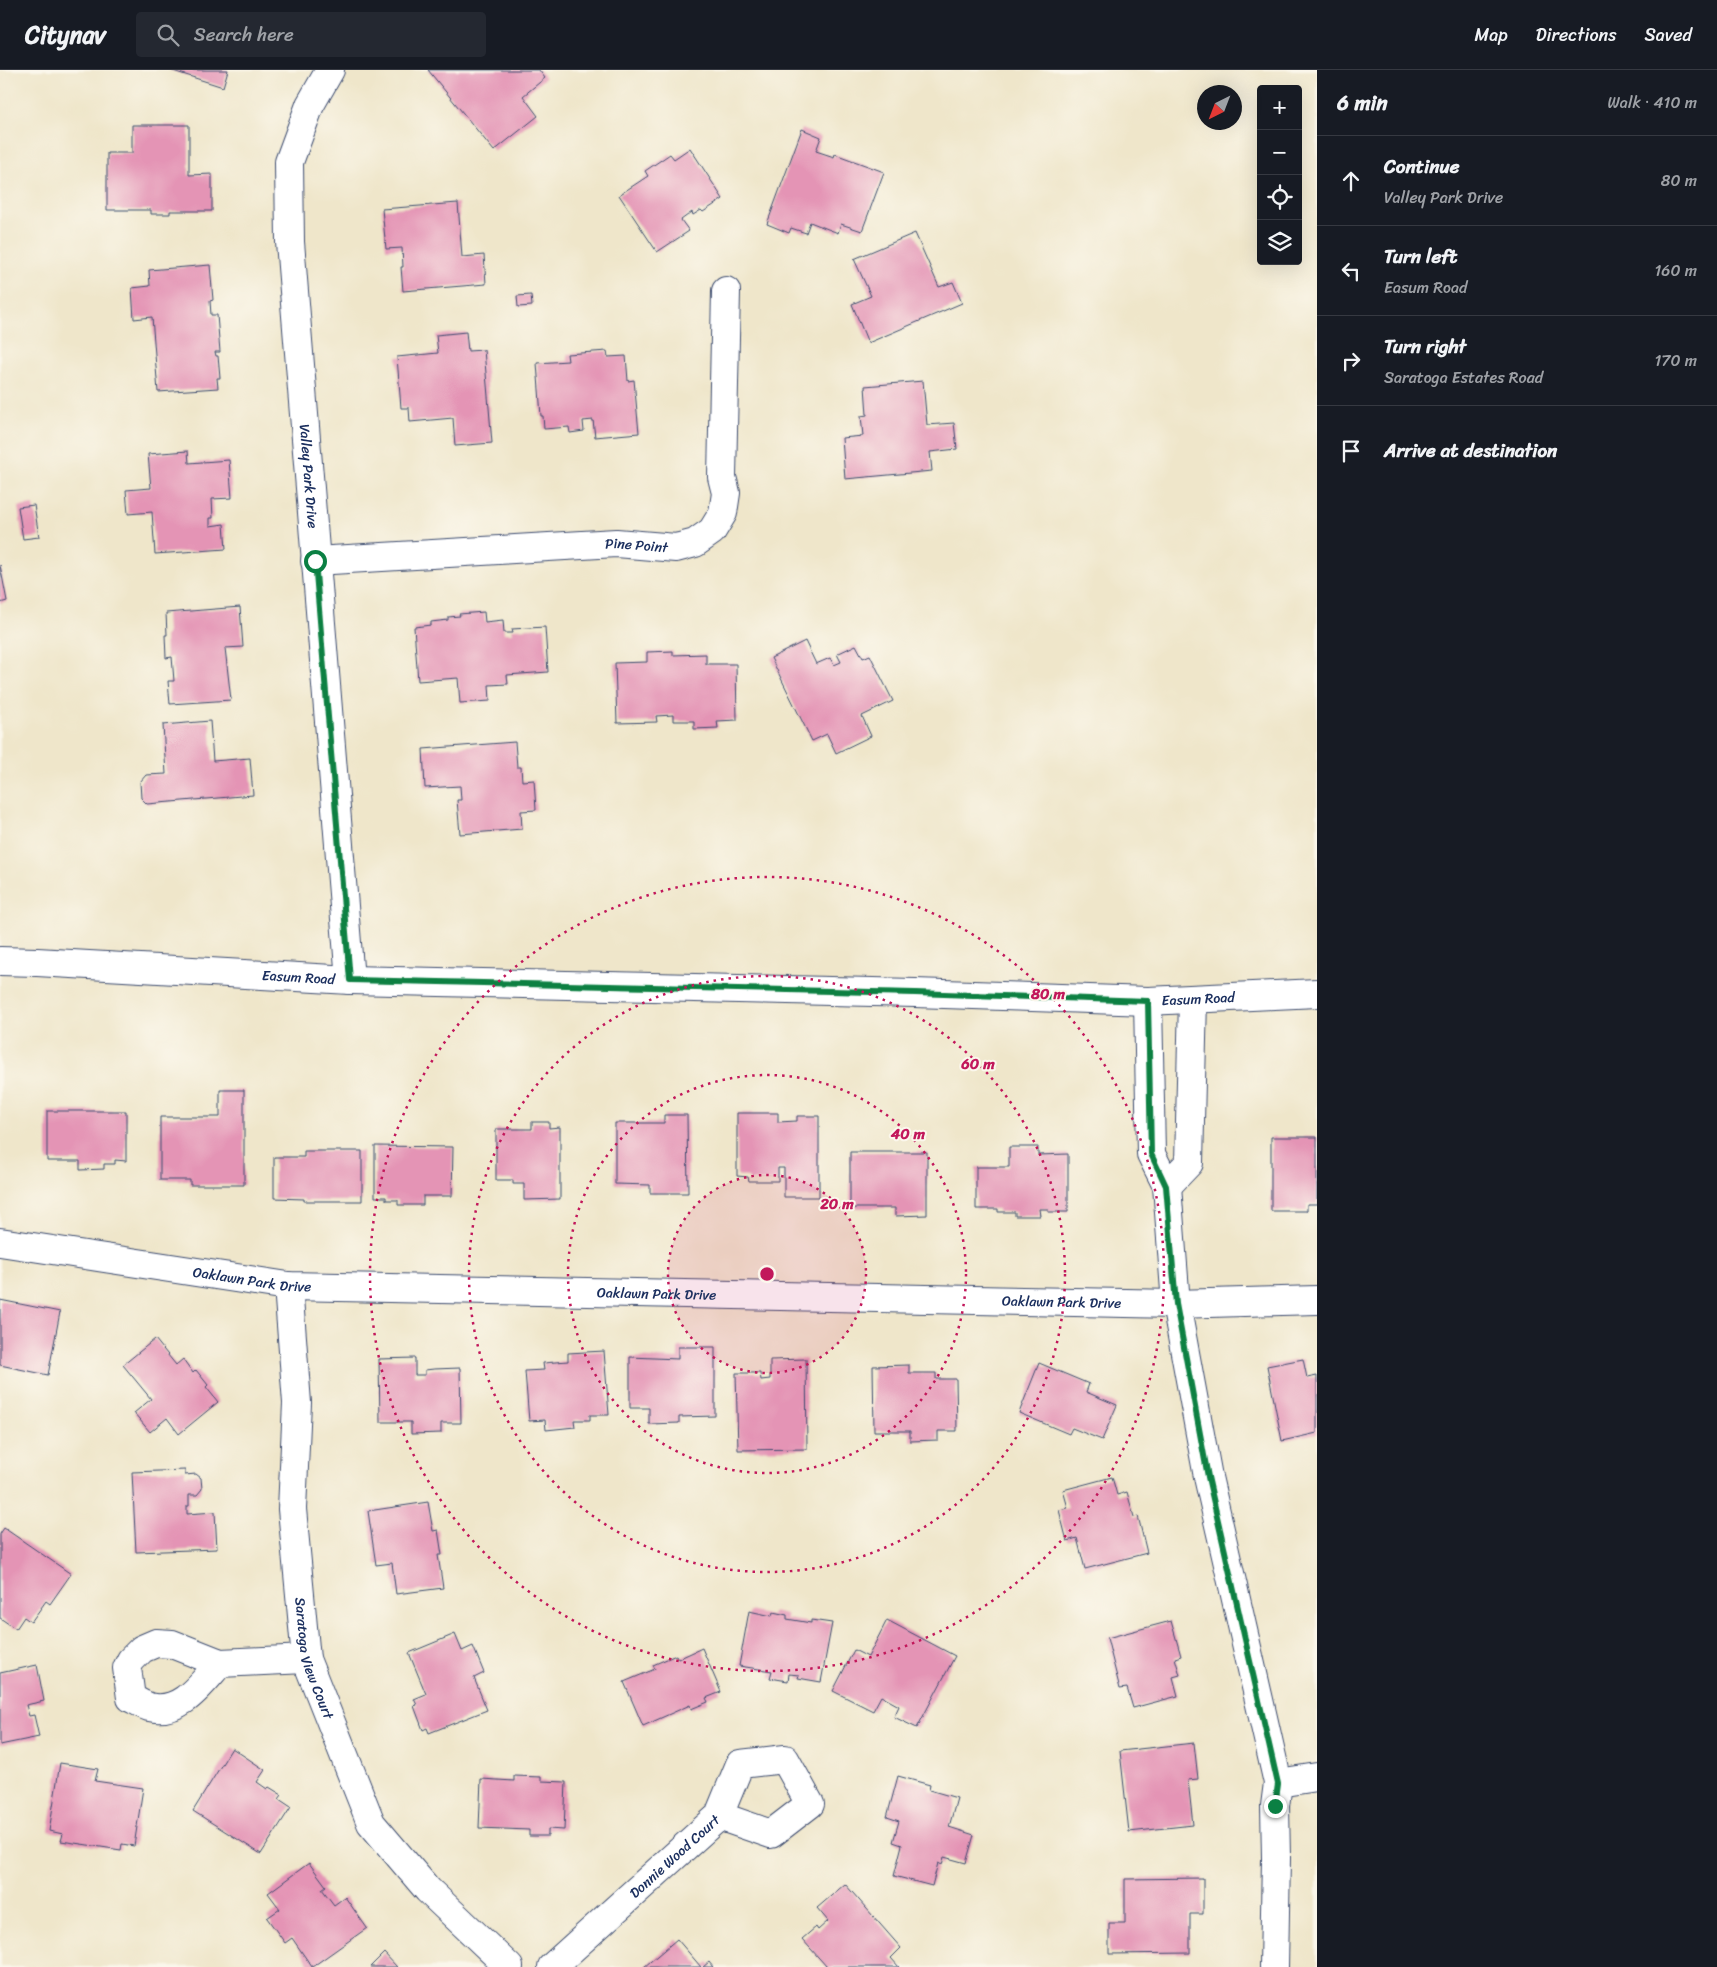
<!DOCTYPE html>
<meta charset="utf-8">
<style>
body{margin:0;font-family:Sriracha,sans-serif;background:#242831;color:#f1f3f6}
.controls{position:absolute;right:15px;top:15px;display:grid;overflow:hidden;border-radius:5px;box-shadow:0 5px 20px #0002}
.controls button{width:45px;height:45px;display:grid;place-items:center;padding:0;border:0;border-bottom:1px solid #363941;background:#171b24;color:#f1f3f6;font:25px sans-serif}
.compass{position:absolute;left:1197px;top:15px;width:45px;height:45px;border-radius:50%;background:#171b24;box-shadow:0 5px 20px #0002;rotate:222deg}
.stop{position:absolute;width:15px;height:15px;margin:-11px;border:4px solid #0b8043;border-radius:50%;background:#fff}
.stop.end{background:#0b8043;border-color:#fff;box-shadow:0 1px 5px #0008}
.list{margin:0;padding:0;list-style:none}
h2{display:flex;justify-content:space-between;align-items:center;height:65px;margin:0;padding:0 20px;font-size:21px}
h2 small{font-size:16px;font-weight:400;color:#9ea1a6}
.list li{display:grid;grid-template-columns:32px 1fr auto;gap:15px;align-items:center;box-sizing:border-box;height:90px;padding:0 20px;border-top:1px solid #363941}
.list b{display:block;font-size:19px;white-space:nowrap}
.list p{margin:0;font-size:16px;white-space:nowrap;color:#9ea1a6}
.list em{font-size:16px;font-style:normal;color:#9ea1a6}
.icon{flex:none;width:28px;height:28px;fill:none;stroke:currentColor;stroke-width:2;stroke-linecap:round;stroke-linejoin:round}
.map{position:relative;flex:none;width:1317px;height:1897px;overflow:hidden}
header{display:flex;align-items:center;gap:30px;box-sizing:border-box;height:70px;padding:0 25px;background:#171b24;border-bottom:1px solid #363941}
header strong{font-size:24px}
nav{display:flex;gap:28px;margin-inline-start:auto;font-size:18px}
.search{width:350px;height:45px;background:#242831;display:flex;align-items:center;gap:12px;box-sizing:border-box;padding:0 18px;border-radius:5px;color:#9ea1a6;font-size:19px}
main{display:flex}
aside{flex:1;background:#171b24}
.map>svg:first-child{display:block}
</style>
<header>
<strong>Citynav</strong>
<div class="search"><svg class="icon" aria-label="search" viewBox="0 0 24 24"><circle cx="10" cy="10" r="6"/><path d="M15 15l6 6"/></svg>Search here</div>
<nav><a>Map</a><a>Directions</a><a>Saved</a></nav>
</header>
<main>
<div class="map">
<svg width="1317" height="1897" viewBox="0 0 1317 1897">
<rect width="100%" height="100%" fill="#fbf7ec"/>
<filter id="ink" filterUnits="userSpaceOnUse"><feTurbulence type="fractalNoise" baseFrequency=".02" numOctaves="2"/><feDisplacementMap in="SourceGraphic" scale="10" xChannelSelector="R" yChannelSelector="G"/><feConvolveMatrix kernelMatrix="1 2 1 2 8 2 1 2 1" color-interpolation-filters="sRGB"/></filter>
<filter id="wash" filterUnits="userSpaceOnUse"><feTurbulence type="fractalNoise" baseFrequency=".0096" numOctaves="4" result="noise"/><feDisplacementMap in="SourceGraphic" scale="20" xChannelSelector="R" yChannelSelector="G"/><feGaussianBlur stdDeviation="1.12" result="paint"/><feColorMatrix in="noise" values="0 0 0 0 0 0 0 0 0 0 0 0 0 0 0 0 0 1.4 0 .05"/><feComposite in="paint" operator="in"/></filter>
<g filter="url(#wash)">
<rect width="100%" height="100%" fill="#efe6ca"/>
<g id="blocks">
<!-- building -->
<g fill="#e494b5">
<path d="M170,0H228L223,17Z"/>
<path d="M428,0H539L545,8L523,26L538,46L494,81Z"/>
<path d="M132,55H189V105L212,104V141H170V144H151V140H107V83H132Z"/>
<path d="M802,59L821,67L816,81L834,87L835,84L884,102L862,161L841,154L838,163L810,152L806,163L791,158L789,163L767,154Z"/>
<path d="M690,78L723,129L703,142L701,140L693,145L692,142L681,150L689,161L657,182L619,125L648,106L645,101L670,84L674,89Z"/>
<path d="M458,133L462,187L484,185L486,214L403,221L401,197H403L402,178L386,179L382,139Z"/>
<path d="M915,163L939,217L953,212L962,233L868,273L852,234L871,226L854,189Z"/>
<path d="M210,195L213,230L210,231L211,245H217L220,282H215L216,286H218L220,308H217L218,318L158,322L152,247L134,249L132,218L150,216L149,200Z"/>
<path d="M531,225L532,236L518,237L517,226Z"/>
<path d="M466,262L468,281L484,280L492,373L455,376L453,348L410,352L409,338H401L397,287L438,283L436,265Z"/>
<path d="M607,281L608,287L626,286L628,311L634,310L639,363L595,367L593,350L583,351L584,361L570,363L569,357L544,359L543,346H541L537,293L568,291L567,284Z"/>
<path d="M923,311L927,355L954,353L957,379L930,382L932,401L845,409L842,368L863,366L861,346L867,345L865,316Z"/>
<path d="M188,381L189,393L229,390L232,428L212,429L213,448H210V456L224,454L226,479L155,484L152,442L128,444L126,420L151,418L148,384Z"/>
<path d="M34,435L39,467L23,469L18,437Z"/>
<path d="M0,495L7,531L0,533Z"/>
<path d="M240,537L243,577L225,578L231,630L170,634L168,611H174L172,587L166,588L165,565H167L166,543Z"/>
<path d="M484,542L485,552L503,550L504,563H513L512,559L545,557L548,602L507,605L508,614L489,615L490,631L460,633L458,608L418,611L414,557L431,555V552L448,550V547L460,546L459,544Z"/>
<path d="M805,571L816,594L830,588L834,595L841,592L837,584L856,575L863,588L870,585L893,631L862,646L871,666L836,683L827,664L812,671L771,588Z"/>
<path d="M673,581V585L706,584V594H736L737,650L717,651L718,658L694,659V651H673V645L656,646L657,652L617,653L615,593L647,592V582Z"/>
<path d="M210,651L213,691L250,688L253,725L147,734L141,728L140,712L146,705L166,704L163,655Z"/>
<path d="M515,672L517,697H521L522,711L534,710L536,740L521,741L522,759L460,764L457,730H461L460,716L425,718L423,679Z"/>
<path d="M220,1020H244V1115H190V1110H160V1047H220Z"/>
<path d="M47,1041H126V1091L115,1090V1094H104V1099L80,1100V1091H47Z"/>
<path d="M737,1043H778V1052L797,1051V1046H819V1127H784V1098H778V1111H749L748,1107L737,1106Z"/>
<path d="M664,1045H687L688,1123H650V1115L615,1114V1053H664Z"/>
<path d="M532,1052H549V1058L560,1057V1129L524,1130V1114H513V1110H496V1059H532Z"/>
<path d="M1271,1067H1317V1134H1307V1141H1271Z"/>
<path d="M375,1076L453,1077L452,1126H423V1135H398V1130H386V1127H375Z"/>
<path d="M1009,1077H1038V1085L1068,1084V1142H1048V1139H1039L1040,1146H1015V1142H998V1139H976V1097H1009Z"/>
<path d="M304,1081H362V1131H304V1129L274,1128V1087H304Z"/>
<path d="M850,1082H927V1145L895,1146V1138H850Z"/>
<path d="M0,1230L60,1242L48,1305L0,1295Z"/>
<path d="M155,1269L176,1295L183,1289L193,1303L196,1300L208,1315L206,1317L218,1332L179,1364L167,1348L150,1362L134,1343L151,1329L123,1295Z"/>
<path d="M678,1277H715V1346L679,1347V1353L649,1354V1338H630V1287L678,1289Z"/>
<path d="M604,1281L609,1345H590V1350H574L575,1357L546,1360L545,1350L529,1351L525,1301L544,1300L543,1293L568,1291V1283Z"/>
<path d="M415,1288V1305H425V1300L434,1299L460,1298L461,1353H441V1363L411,1364V1352H380L379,1289Z"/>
<path d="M806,1289L807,1379L738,1380L736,1303H760L761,1310L770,1309V1290Z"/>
<path d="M1303,1289L1307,1308L1317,1306V1363L1282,1371L1267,1296Z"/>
<path d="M1039,1293L1089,1314L1086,1322L1117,1335L1102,1370L1072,1358L1069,1364L1019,1343Z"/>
<path d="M909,1295V1303H936V1309H956L957,1361H938V1370L910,1371V1361H874L873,1296Z"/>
<path d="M185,1400V1405L196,1404L201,1408L202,1419L197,1425H189V1436H187V1444L215,1442L217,1479L136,1482L132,1402Z"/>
<path d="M1112,1407L1117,1425L1127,1422L1134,1447L1138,1446L1147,1483L1085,1499L1077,1468L1067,1471L1059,1440L1068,1438L1063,1420Z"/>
<path d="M428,1432L433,1461L438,1460L442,1485H438L443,1518L396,1524L392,1493L376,1495L368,1441Z"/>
<path d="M4,1458L71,1504L50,1534L46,1531L31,1552L24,1547L16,1559L0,1548V1464Z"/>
<path d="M749,1541L772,1546L773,1542L787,1545V1549L811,1553V1550L832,1553L821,1612L798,1608L799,1605L789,1604L788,1611L770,1608L772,1601L739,1596Z"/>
<path d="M887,1550L955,1586L917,1658L894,1647L899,1636L881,1626L873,1641L833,1621L854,1580L868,1587Z"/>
<path d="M1171,1551L1181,1586L1175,1588L1180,1605L1173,1607L1178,1626L1133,1638L1127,1618L1120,1619L1107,1568Z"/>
<path d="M455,1564L462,1581L473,1576L484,1603L474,1608L487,1640L429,1663L427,1658L423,1660L414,1636L417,1635L414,1629L426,1624L409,1583Z"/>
<path d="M702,1578L721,1622L706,1628L708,1632L691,1639L690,1635L643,1656L624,1612L655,1599L653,1595L676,1585L678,1589Z"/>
<path d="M37,1595L44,1631L26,1635L29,1646L34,1645L39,1667L0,1675V1603Z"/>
<path d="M1194,1673L1198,1709L1188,1710L1193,1755L1129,1762L1120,1681Z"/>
<path d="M232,1678L265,1700L257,1712L267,1719L269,1717L282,1725L279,1729L291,1737L261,1784L193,1741Z"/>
<path d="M60,1693L98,1699L95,1711L143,1718L134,1776L122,1774L121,1780L61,1771L63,1764L49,1761Z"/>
<path d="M514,1706L541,1707V1711L566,1712L564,1760L548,1759V1766H529V1760L479,1758L481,1709L514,1711Z"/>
<path d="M898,1706L930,1715L929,1720L957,1728L949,1757L974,1765L966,1793L944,1787L942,1795L938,1793L932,1816L894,1806L902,1775L893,1772L899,1751L887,1747Z"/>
<path d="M309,1793L326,1816L322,1819L334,1835L345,1827L367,1858L312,1897L292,1868L285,1873L267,1848L280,1839L268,1823Z"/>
<path d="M1203,1808V1844H1190V1883L1109,1884V1853H1125V1809Z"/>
<path d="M845,1814L901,1878L891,1888L899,1897H827L802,1869L816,1857L818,1860L828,1851L817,1838Z"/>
<path d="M677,1869L701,1897H644Z"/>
<path d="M384,1883L397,1897H370Z"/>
<path d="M709,1892L713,1897H703Z"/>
</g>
</g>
</g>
<g filter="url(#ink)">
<use href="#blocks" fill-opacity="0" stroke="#3b4a6e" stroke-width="1"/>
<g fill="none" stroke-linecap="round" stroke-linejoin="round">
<defs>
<g id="minor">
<path id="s1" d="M330,0L310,35L289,92L290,172L350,910"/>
<path id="s2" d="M315,491L616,473L676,478L695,473L712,461L723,443L726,423L722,407L726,221"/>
<path id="s3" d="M0,891L37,892L350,910L915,923L1148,931L1317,923"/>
<path d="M1148,931L1151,1084L1167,1116L1176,1234L1208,1407L1278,1713L1275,1736L1276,1788L1274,1897"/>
<path d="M1167,1116L1189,1093L1193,929"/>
<path id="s4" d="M0,1172L288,1216L1176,1234L1317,1230"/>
<path id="s5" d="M288,1216L297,1333L292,1439L306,1589L371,1753L428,1820L509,1897"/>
<path d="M220,1593C201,1614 181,1645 149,1637C143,1635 137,1631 131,1628L127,1598L131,1590L142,1579L156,1573L172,1574L220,1593L306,1589"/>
<path d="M1278,1713L1317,1707"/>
<path id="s6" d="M552,1897L719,1746L771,1764L810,1734L785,1689L740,1694L719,1745"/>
</g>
</defs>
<!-- minor casing -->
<use href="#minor" stroke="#3b4a6e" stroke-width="30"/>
<!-- minor -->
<use href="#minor" stroke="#fff" stroke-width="28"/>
</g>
</g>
<g fill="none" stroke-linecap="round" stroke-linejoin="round" filter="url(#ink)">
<!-- route -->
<path stroke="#0b8043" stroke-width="6" d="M315,491L350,910L915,923L1148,931L1151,1084L1166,1116L1176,1234L1208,1407L1278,1714L1275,1736"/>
</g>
<!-- distance rings -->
<circle cx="767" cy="1204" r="99" fill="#c2185b" fill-opacity=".12"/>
<g fill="none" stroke="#c2185b" stroke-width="2.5" stroke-dasharray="2.5 5">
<circle cx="767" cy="1204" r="99"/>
<circle cx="767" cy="1204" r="199"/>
<circle cx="767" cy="1204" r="298"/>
<circle cx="767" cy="1204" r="397"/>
</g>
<g text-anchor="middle" stroke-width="4" stroke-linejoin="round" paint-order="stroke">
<!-- street labels -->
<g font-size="14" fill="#1b2f5e" stroke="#fbf7ec">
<text dy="5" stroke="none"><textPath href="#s1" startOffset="416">Valley Park Drive</textPath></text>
<text dy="5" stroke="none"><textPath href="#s2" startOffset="322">Pine Point</textPath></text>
<text dy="5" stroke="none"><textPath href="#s3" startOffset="299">Easum Road</textPath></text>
<text dy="5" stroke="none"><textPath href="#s3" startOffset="1199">Easum Road</textPath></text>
<text dy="5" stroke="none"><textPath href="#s4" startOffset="255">Oaklawn Park Drive</textPath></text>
<text dy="5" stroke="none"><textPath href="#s4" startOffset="660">Oaklawn Park Drive</textPath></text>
<text dy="5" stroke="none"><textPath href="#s4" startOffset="1065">Oaklawn Park Drive</textPath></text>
<text dy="5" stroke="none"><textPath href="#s5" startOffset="375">Saratoga View Court</textPath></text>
<text dy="5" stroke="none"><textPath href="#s6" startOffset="165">Donnie Wood Court</textPath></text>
</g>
</g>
<circle cx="767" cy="1204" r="8" fill="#c2185b" stroke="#fbf7ec" stroke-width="2.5"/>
<g font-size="15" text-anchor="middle" font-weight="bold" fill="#c2185b" stroke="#fbf7ec" stroke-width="4" stroke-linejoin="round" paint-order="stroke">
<text x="1048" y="929">80 m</text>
<text x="978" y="999">60 m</text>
<text x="908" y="1069">40 m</text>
<text x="837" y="1139">20 m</text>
</g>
</svg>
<div class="controls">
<button>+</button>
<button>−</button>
<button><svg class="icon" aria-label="locate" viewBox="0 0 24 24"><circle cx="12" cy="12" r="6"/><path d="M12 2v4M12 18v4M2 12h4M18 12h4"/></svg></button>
<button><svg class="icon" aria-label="layers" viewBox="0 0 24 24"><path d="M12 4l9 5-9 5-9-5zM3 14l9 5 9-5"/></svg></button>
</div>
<svg class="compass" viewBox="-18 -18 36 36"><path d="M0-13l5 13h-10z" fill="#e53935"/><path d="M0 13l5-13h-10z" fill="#9ea1a6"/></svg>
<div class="stop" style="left:315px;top:491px"></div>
<div class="stop end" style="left:1275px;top:1736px"></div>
</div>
<aside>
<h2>6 min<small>Walk · 410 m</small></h2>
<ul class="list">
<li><svg class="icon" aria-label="ahead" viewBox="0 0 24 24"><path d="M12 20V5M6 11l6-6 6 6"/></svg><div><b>Continue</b><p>Valley Park Drive</p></div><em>80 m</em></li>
<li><svg class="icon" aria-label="left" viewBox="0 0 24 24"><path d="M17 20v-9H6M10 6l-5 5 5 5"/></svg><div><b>Turn left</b><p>Easum Road</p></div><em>160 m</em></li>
<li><svg class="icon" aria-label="right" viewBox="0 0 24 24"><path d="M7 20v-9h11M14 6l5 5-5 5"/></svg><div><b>Turn right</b><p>Saratoga Estates Road</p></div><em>170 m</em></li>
<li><svg class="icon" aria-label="arrive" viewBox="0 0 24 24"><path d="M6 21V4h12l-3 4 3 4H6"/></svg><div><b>Arrive at destination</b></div></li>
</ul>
</aside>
</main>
